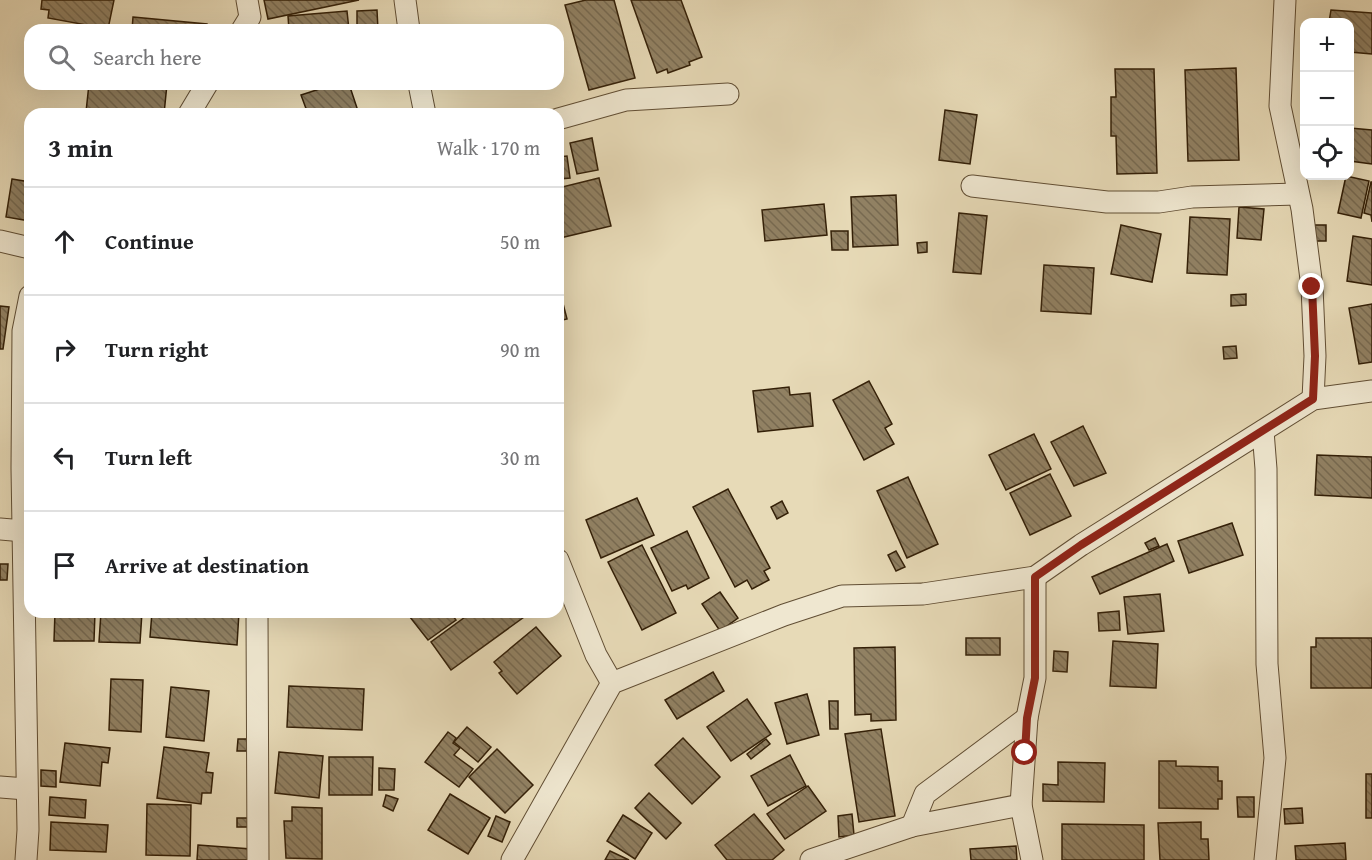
<!DOCTYPE html>
<meta charset="utf-8">
<style>
body{margin:0;font-family:"Gentium Book Plus",serif;background:#f2f2f2;color:#202124}
.controls{position:absolute;right:18px;top:18px;display:grid;overflow:hidden;border-radius:12px;box-shadow:0 6px 24px #0002}
.controls button{width:54px;height:54px;display:grid;place-items:center;padding:0;border:0;border-bottom:2px solid #e0e0e0;background:#fff;color:#202124;font:30px sans-serif}
.stop{position:absolute;width:18px;height:18px;margin:-14px;border:4px solid #8f2418;border-radius:50%;background:#fff}
.stop.end{background:#8f2418;border-color:#fff;box-shadow:0 2px 6px #0008}
.list{margin:0;padding:0;list-style:none}
h2{display:flex;justify-content:space-between;align-items:center;height:78px;margin:0;padding:0 24px;font-size:26px}
h2 small{font-size:20px;font-weight:400;color:#757577}
.list li{display:grid;grid-template-columns:39px 1fr auto;gap:18px;align-items:center;box-sizing:border-box;height:108px;padding:0 24px;border-top:2px solid #e0e0e0}
.list b{display:block;font-size:22px;white-space:nowrap}
.list em{font-size:20px;font-style:normal;color:#757577}
.icon{flex:none;width:33px;height:33px;fill:none;stroke:currentColor;stroke-width:2;stroke-linecap:round;stroke-linejoin:round}
.map{position:relative;flex:none;width:1372px;height:860px;overflow:hidden}
.search{position:absolute;background:#fff;box-shadow:0 6px 24px #0002;left:24px;top:24px;width:540px;height:66px;display:flex;align-items:center;gap:15px;box-sizing:border-box;padding:0 21px;border-radius:18px;color:#757577;font-size:22px}
.panel{position:absolute;background:#fff;box-shadow:0 6px 24px #0002;left:24px;top:108px;width:540px;height:510px;border-radius:18px}
.map>svg:first-child{display:block}
</style>
<div class="map">
<svg width="1372" height="860" viewBox="0 0 1372 860">
<defs>
<pattern id="building-back-hatch" width="6" height="6" patternUnits="userSpaceOnUse" patternTransform="scale(1.5)"><rect width="6" height="6" fill="#918163"/><path d="M-1 5l2 2M0 0l6 6M5-1l2 2" fill="none" stroke="#776950"/></pattern>
</defs>
<rect width="100%" height="100%" fill="#e7dab7"/>
<filter id="stains"><feTurbulence type="fractalNoise" baseFrequency=".00333" numOctaves="4"/><feColorMatrix values="0 0 0 0 .2 0 0 0 0 .09 0 0 0 0 .02 0 0 0 .5 -.17"/></filter>
<radialGradient id="worn" r=".72"><stop offset=".6" stop-color="#630" stop-opacity="0"/><stop offset="1" stop-color="#630" stop-opacity=".3"/></radialGradient>
<!-- building -->
<g fill="url(#building-back-hatch)" stroke="#342008" stroke-width="1.5">
<path d="M42,0H114L108,29L48,18L49,10L41,9Z"/>
<path d="M264,0H359L268,19Z"/>
<path d="M586,0H614L635,78L589,90L565,5Z"/>
<path d="M631,0H681L702,57L689,62L690,65L668,73L667,69L657,73Z"/>
<path d="M377,10L378,30H357V11Z"/>
<path d="M1331,10L1372,13V54L1350,52V22H1329Z"/>
<path d="M347,11L349,30H289L288,16Z"/>
<path d="M133,17L207,24V30H132Z"/>
<path d="M1236,68L1239,160L1188,161L1185,70Z"/>
<path d="M1115,69H1154L1157,173L1117,174L1116,136H1111V97H1116Z"/>
<path d="M89,84H167L164,114L86,112Z"/>
<path d="M335,84H349L359,114H308L301,95Z"/>
<path d="M945,110L977,115L970,164L939,160Z"/>
<path d="M1350,128L1372,130V164L1350,161Z"/>
<path d="M592,138L598,170L577,174L570,143Z"/>
<path d="M567,156L570,178L560,179L558,157Z"/>
<path d="M1346,176L1369,181L1361,218L1338,213Z"/>
<path d="M599,178L611,226L560,238L558,188Z"/>
<path d="M12,179L30,182V221L6,217Z"/>
<path d="M1371,182H1372V222L1371,215L1364,213Z"/>
<path d="M896,195L898,245L853,247L851,197Z"/>
<path d="M824,204L827,235L765,241L762,210Z"/>
<path d="M1239,207L1264,209L1261,240L1237,238Z"/>
<path d="M959,213L987,216L981,274L953,272Z"/>
<path d="M1190,217L1230,219L1227,275L1187,273Z"/>
<path d="M1121,225L1161,234L1152,282L1111,274Z"/>
<rect x="1313" y="225" width="13" height="16"/>
<path d="M831,231H848V250H832Z"/>
<path d="M1353,236L1372,239V285L1347,281Z"/>
<path d="M927,242V252L918,253L917,243Z"/>
<path d="M1044,265L1094,268L1091,314L1041,311Z"/>
<path d="M558,284L567,319L558,321Z"/>
<path d="M1246,294V305L1231,306V295Z"/>
<path d="M1372,304V362L1359,364L1349,308Z"/>
<path d="M0,306L9,307L3,349H0Z"/>
<path d="M1236,346L1237,358L1224,359L1223,347Z"/>
<path d="M869,381L892,424L885,428L894,444L864,460L833,400Z"/>
<path d="M789,387L790,395L810,393L813,426L758,432L753,391Z"/>
<path d="M1083,426L1106,473L1074,486L1051,442Z"/>
<path d="M1034,434L1051,469L1006,490L989,455Z"/>
<path d="M1317,455L1372,457V498L1315,495Z"/>
<path d="M1050,474L1071,516L1030,535L1010,493Z"/>
<path d="M908,477L938,544L907,558L877,491Z"/>
<path d="M728,489L770,568L764,571L769,580L752,589L747,580L735,587L693,507Z"/>
<path d="M637,498L654,535L601,558L586,520Z"/>
<path d="M782,501L788,513L777,519L771,507Z"/>
<path d="M1232,523L1243,555L1189,573L1178,541Z"/>
<path d="M687,531L709,578L688,589L686,585L672,591L651,548Z"/>
<path d="M1155,538L1159,546L1149,550L1145,543Z"/>
<path d="M1167,544L1174,561L1100,594L1092,577Z"/>
<path d="M642,545L676,613L642,630L608,562Z"/>
<path d="M896,551L905,567L896,571L888,555Z"/>
<path d="M0,564H8L7,580H0Z"/>
<path d="M720,592L738,618L720,631L702,604Z"/>
<path d="M1160,594L1164,631L1128,634L1124,597Z"/>
<path d="M1119,611L1120,630L1099,631L1098,613Z"/>
<path d="M55,612H95L94,641H54Z"/>
<path d="M101,612H142L140,643L99,642Z"/>
<path d="M152,612H239L237,645L150,637Z"/>
<path d="M406,612H450L456,620L428,640Z"/>
<path d="M472,612H531L451,670L431,642Z"/>
<path d="M536,627L561,656L517,694L499,673L502,671L494,662Z"/>
<rect x="966" y="638" width="34" height="17"/>
<path d="M1316,638H1372V688H1311V647H1316Z"/>
<path d="M1113,641L1158,644L1156,688L1110,686Z"/>
<path d="M895,647L896,720L871,721V714L855,715L854,648Z"/>
<path d="M1054,651L1068,652L1067,672L1053,671Z"/>
<path d="M713,672L724,691L677,719L665,700Z"/>
<path d="M111,679L143,680L141,732L109,730Z"/>
<path d="M289,686L364,689L362,730L287,727Z"/>
<path d="M171,687L209,691L204,741L166,737Z"/>
<path d="M807,694L819,735L787,744L775,703Z"/>
<path d="M747,699L771,734L731,761L707,727Z"/>
<path d="M829,701H838V729H830Z"/>
<path d="M467,727L491,747L478,762L454,742Z"/>
<path d="M881,729L895,816L859,822L845,734Z"/>
<path d="M448,732L456,738L453,743L460,748L454,755L473,769L459,787L425,762Z"/>
<path d="M683,738L720,777L692,804L655,765Z"/>
<path d="M238,739H251V751H237Z"/>
<path d="M766,739L770,744L751,759L747,754Z"/>
<path d="M65,743L110,748L108,763L102,762L100,786L60,782Z"/>
<path d="M164,747L209,753L206,772L213,773L211,793H202L201,804L157,798Z"/>
<path d="M497,749L533,785L505,813L469,777Z"/>
<path d="M279,752L323,756L319,798L275,793Z"/>
<path d="M790,755L806,786L768,806L751,776Z"/>
<path d="M329,757H373L372,795H329Z"/>
<path d="M1159,761H1176V766L1218,767V781H1222V799H1218V809L1159,808Z"/>
<path d="M1058,762L1105,763L1104,802L1043,801V784L1058,785Z"/>
<path d="M379,768L395,769L394,790H379Z"/>
<path d="M41,770L56,771V787L41,786Z"/>
<rect x="1366" y="774" width="6" height="44"/>
<path d="M808,786L826,811L785,839L767,814Z"/>
<path d="M649,793L681,823L666,839L635,808Z"/>
<path d="M450,794L490,818L468,854L428,830Z"/>
<path d="M386,795L398,799L393,811L383,806Z"/>
<path d="M50,797L86,800L85,818L49,815Z"/>
<path d="M1237,797H1254V817H1238Z"/>
<path d="M147,804L191,805L190,856L146,855Z"/>
<path d="M292,807L322,808V859L286,858L284,821H292Z"/>
<path d="M1302,808L1303,823L1285,824L1284,809Z"/>
<path d="M754,814L784,850L772,860H727L715,845Z"/>
<path d="M852,814L854,835L839,837L838,816Z"/>
<path d="M623,815L652,833L635,859L607,841Z"/>
<path d="M496,816L510,822L502,842L488,836Z"/>
<rect x="237" y="818" width="13" height="9"/>
<path d="M51,822L108,825L106,852L50,850Z"/>
<path d="M1201,822V839H1208L1209,860H1160L1158,823Z"/>
<path d="M1062,824L1144,825V860H1062Z"/>
<path d="M1345,843L1346,860H1296L1295,846Z"/>
<path d="M198,845L251,849L250,860H197Z"/>
<path d="M1016,846L1017,860H971L970,849Z"/>
<path d="M610,851L629,860H605Z"/>
</g>
<g fill="none" stroke-linecap="round" stroke-linejoin="round">
<defs>
<g id="minor">
<path d="M405,0L409,30"/>
<path d="M1285,0L1280,106L1302,209L1312,287L1315,356L1313,399"/>
<path d="M242,30L250,17L247,0"/>
<path d="M419,84L425,114"/>
<path d="M189,114L207,84"/>
<path d="M558,119L626,100L728,94"/>
<path d="M972,186L1107,202H1159L1192,197L1298,194"/>
<path d="M0,241L30,248"/>
<path d="M1263,431L1266,469L1267,664L1275,758L1265,860"/>
<path d="M0,529L24,531"/>
<path d="M558,560L596,655L612,683"/>
<path d="M257,612L258,860"/>
<path d="M0,787L26,789"/>
<path d="M1021,805L912,826L925,794L1027,718"/>
<path d="M26,860L28,830L22,468L23,331L30,296"/>
<path d="M512,860L612,683L784,615L842,596L923,594L1035,577L1081,545L1313,399L1372,391"/>
<path d="M811,860L912,826"/>
<path d="M1032,860L1021,805L1027,718L1035,678V577"/>
</g>
</defs>
<!-- minor casing -->
<use href="#minor" stroke="#614e34" stroke-width="23"/>
<!-- minor -->
<use href="#minor" stroke="#efe7d0" stroke-width="21"/>
</g>
<g fill="none" stroke-linecap="round" stroke-linejoin="round">
<!-- route -->
<path stroke="#8f2418" stroke-width="8" d="M1025,753L1027,718L1035,678V577L1081,545L1313,399L1315,356L1312,287"/>
</g>
<rect width="100%" height="100%" filter="url(#stains)"/>
<rect width="100%" height="100%" fill="url(#worn)"/>
</svg>
<div class="controls">
<button>+</button>
<button>−</button>
<button><svg class="icon" aria-label="locate" viewBox="0 0 24 24"><circle cx="12" cy="12" r="6"/><path d="M12 2v4M12 18v4M2 12h4M18 12h4"/></svg></button>
</div>
<div class="stop" style="left:1025px;top:753px"></div>
<div class="stop end" style="left:1312px;top:287px"></div>
<div class="search"><svg class="icon" aria-label="search" viewBox="0 0 24 24"><circle cx="10" cy="10" r="6"/><path d="M15 15l6 6"/></svg>Search here</div>
<section class="panel">
<h2>3 min<small>Walk · 170 m</small></h2>
<ul class="list">
<li><svg class="icon" aria-label="ahead" viewBox="0 0 24 24"><path d="M12 20V5M6 11l6-6 6 6"/></svg><div><b>Continue</b></div><em>50 m</em></li>
<li><svg class="icon" aria-label="right" viewBox="0 0 24 24"><path d="M7 20v-9h11M14 6l5 5-5 5"/></svg><div><b>Turn right</b></div><em>90 m</em></li>
<li><svg class="icon" aria-label="left" viewBox="0 0 24 24"><path d="M17 20v-9H6M10 6l-5 5 5 5"/></svg><div><b>Turn left</b></div><em>30 m</em></li>
<li><svg class="icon" aria-label="arrive" viewBox="0 0 24 24"><path d="M6 21V4h12l-3 4 3 4H6"/></svg><div><b>Arrive at destination</b></div></li>
</ul>
</section>
</div>
